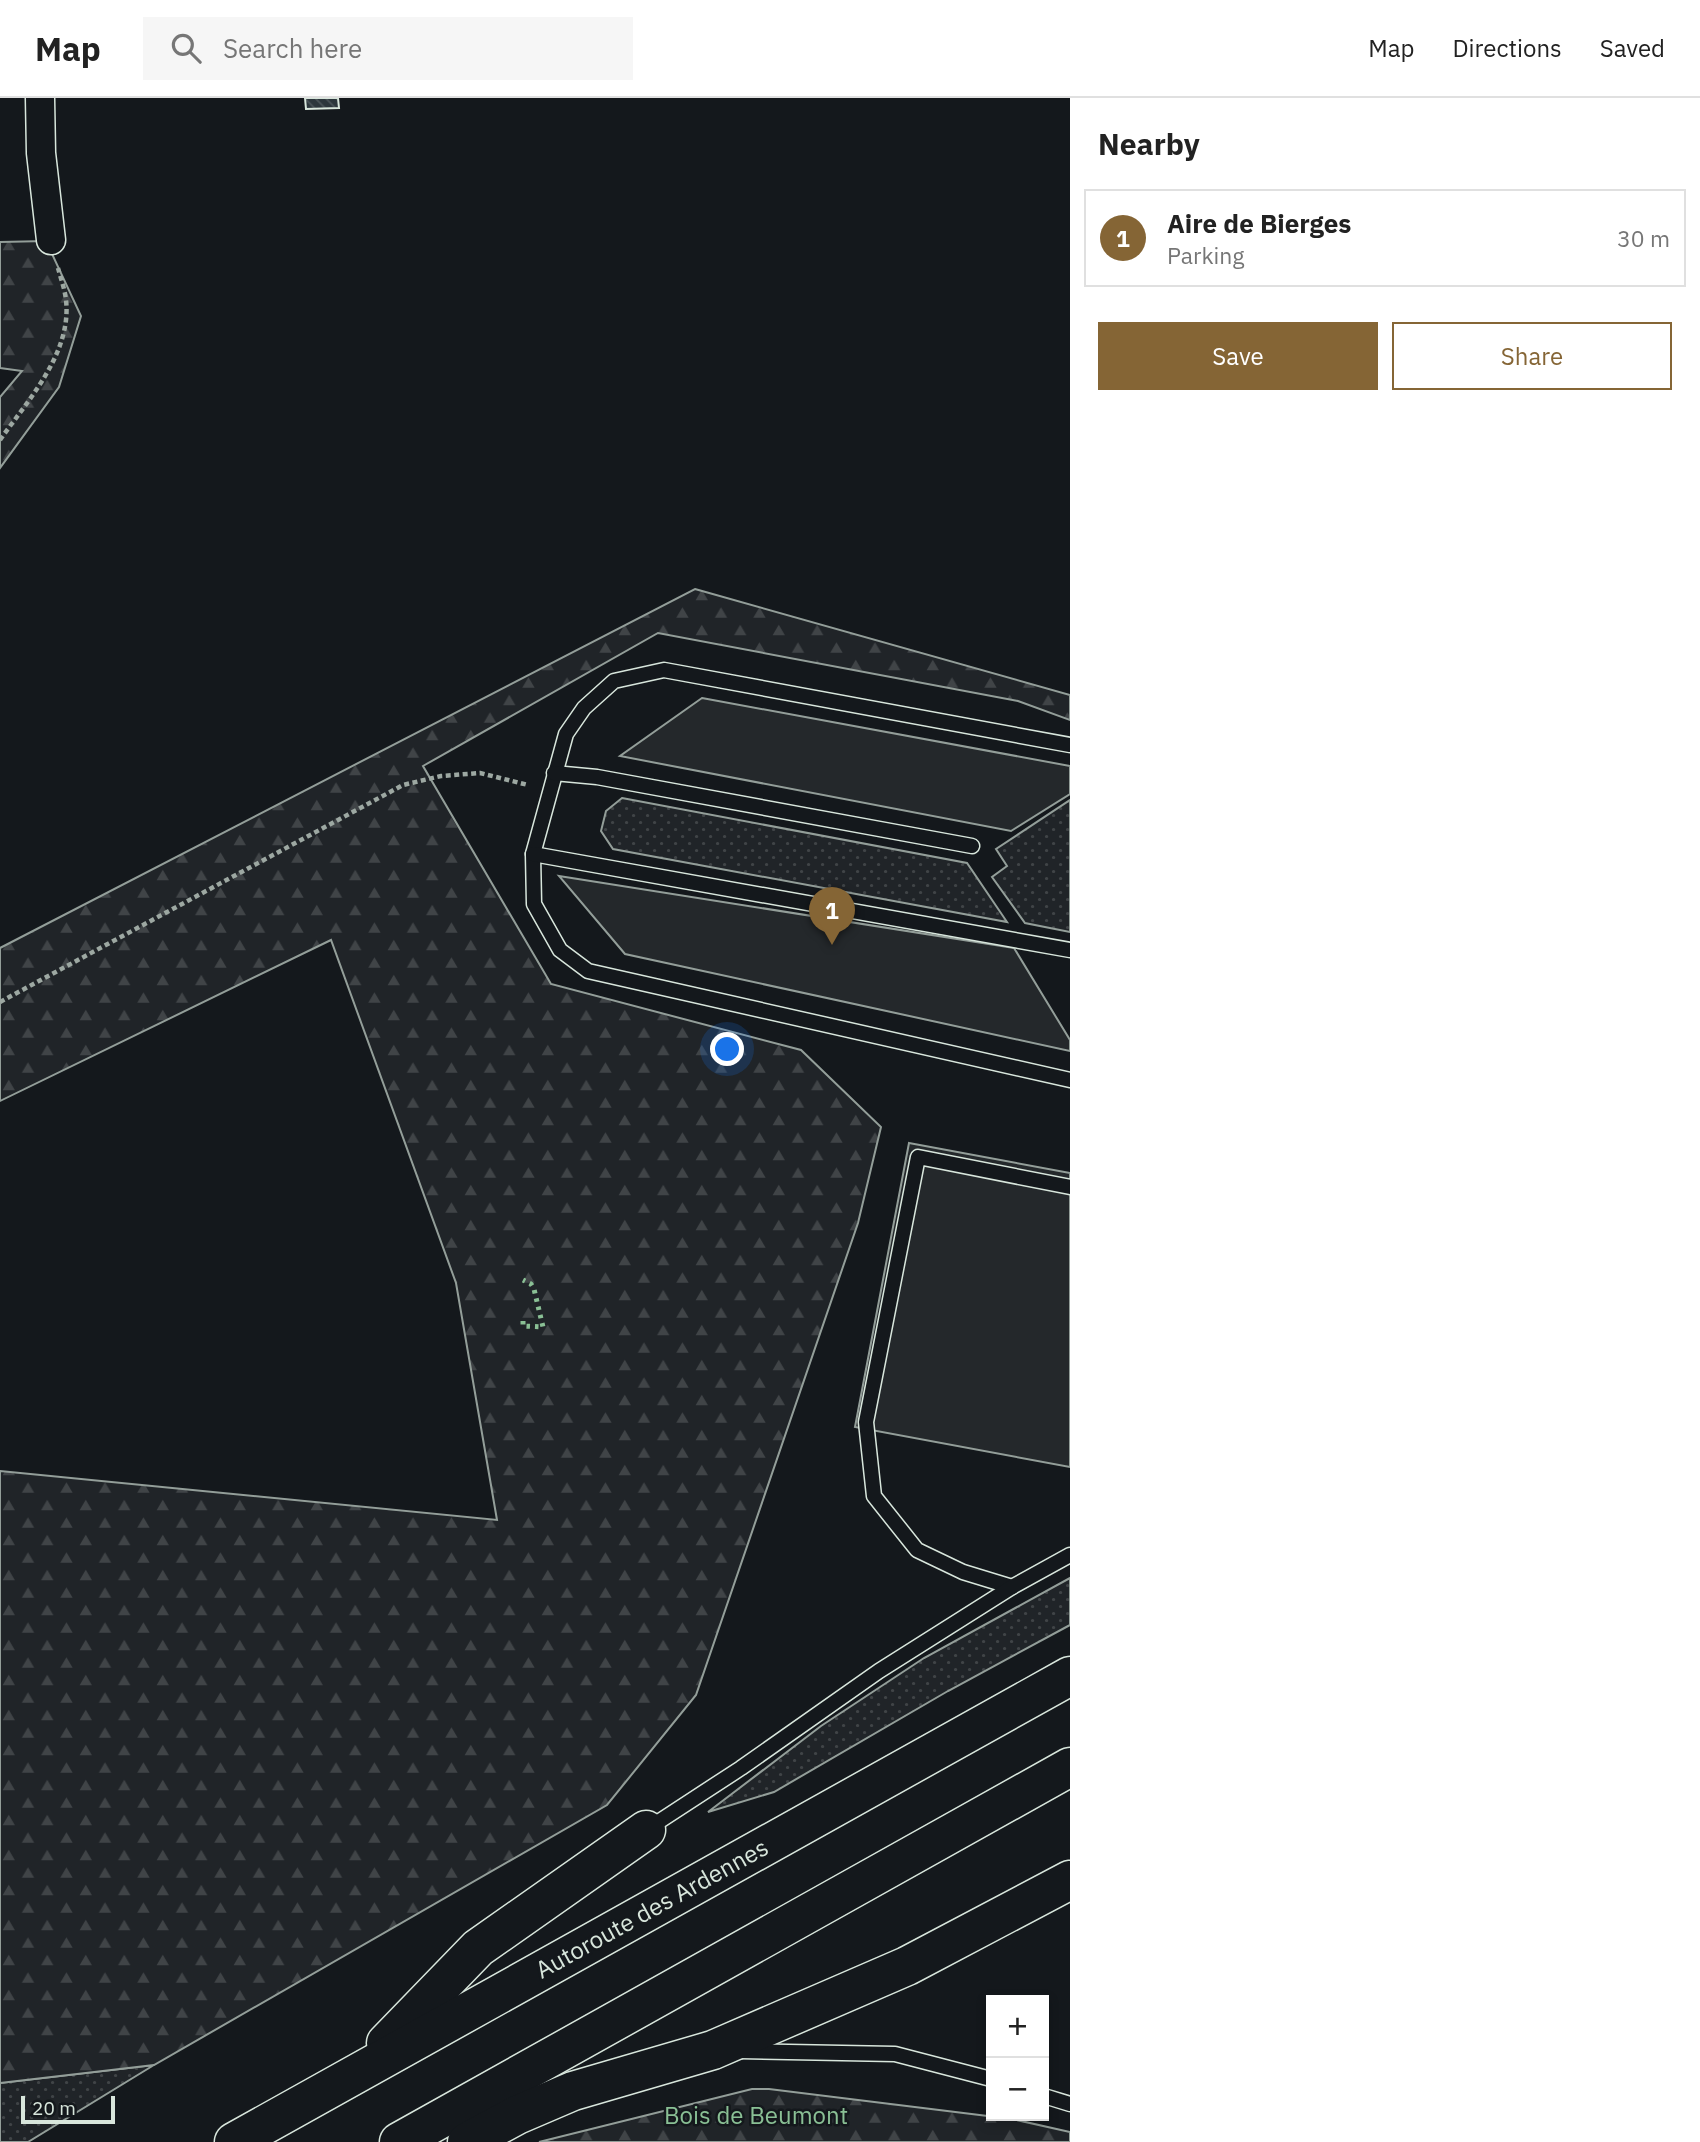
<!DOCTYPE html>
<meta charset="utf-8">
<style>
body{margin:0;font-family:"IBM Plex Sans",sans-serif;background:#f6f6f6;color:#222}
.controls{position:absolute;right:21px;bottom:21px;display:grid;overflow:hidden;border-radius:0px;box-shadow:0 4px 10px #0003}
.controls button{width:63px;height:63px;display:grid;place-items:center;padding:0;border:0;border-bottom:2px solid #e0e0e0;background:#fff;color:#222;font:35px sans-serif}
.scale{position:absolute;left:21px;bottom:18px;width:94px;box-sizing:border-box;padding-left:7px;border:4px solid #d8e6dc;border-top:0;font-size:19px;line-height:24px;white-space:nowrap;color:#d8e6dc;-webkit-text-stroke:5px #14181c;paint-order:stroke}
.you{position:absolute;left:728px;top:952px;width:24px;height:24px;margin:-18px;border:5px solid #fff;border-radius:50%;background:#1a73e8;box-shadow:0 0 0 10px #1a73e833}
.badge{display:grid;place-items:center;width:46px;height:46px;border-radius:50%;background:#856535;color:#fff;font-size:23px;font-weight:700}
.pin{position:absolute;translate:-50% -58px;filter:drop-shadow(0 2px 4px #0008)}
.pin::after{content:'';position:absolute;top:37px;width:24px;height:21px;background:inherit;clip-path:polygon(0 0,100% 0,50% 100%)}
.list{margin:0;padding:0;list-style:none}
h2{display:flex;justify-content:space-between;align-items:center;height:91px;margin:0;padding:0 28px;font-size:30px}
h2 small{font-size:23px;font-weight:400;color:#767676}
.list li{display:grid;grid-template-columns:46px 1fr auto;gap:21px;align-items:center;box-sizing:border-box;height:98px;margin:0 14px 14px;padding:0 14px;border:2px solid #e0e0e0;border-radius:0px}
.list b{display:block;font-size:26px;white-space:nowrap}
.list p{margin:0;font-size:23px;white-space:nowrap;color:#767676}
.list em{font-size:23px;font-style:normal;color:#767676}
.actions{display:flex;gap:14px;padding:21px 28px}
.actions a{flex:1;padding:16px 0;border:2px solid #856535;border-radius:0px;text-align:center;font-size:24px;color:#856535}
.actions .main{background:#856535;color:#fff}
.icon{flex:none;width:38px;height:38px;fill:none;stroke:currentColor;stroke-width:2;stroke-linecap:round;stroke-linejoin:round}
.map{position:relative;flex:none;width:1070px;height:2044px;overflow:hidden}
header{display:flex;align-items:center;gap:42px;box-sizing:border-box;height:98px;padding:0 35px;background:#fff;border-bottom:2px solid #e0e0e0}
header strong{font-size:33px}
nav{display:flex;gap:38px;margin-inline-start:auto;font-size:24px}
.search{width:490px;height:63px;background:#f6f6f6;display:flex;align-items:center;gap:18px;box-sizing:border-box;padding:0 24px;border-radius:0px;color:#767676;font-size:26px}
main{display:flex}
aside{flex:1;background:#fff}
.map>svg:first-child{display:block}
</style>
<header>
<strong>Map</strong>
<div class="search"><svg class="icon" aria-label="search" viewBox="0 0 24 24"><circle cx="10" cy="10" r="6"/><path d="M15 15l6 6"/></svg>Search here</div>
<nav><a>Map</a><a>Directions</a><a>Saved</a></nav>
</header>
<main>
<div class="map">
<svg width="1070" height="2044" viewBox="0 0 1070 2044">
<defs>
<pattern id="grass-dots" width="8" height="8" patternUnits="userSpaceOnUse" patternTransform="scale(1.75)"><rect width="8" height="8" fill="#202428"/><path d="M2 2h.1M6 6h.1" fill="none" stroke="#404447" stroke-width="1.8" stroke-linecap="round"/></pattern>
<pattern id="forest-firs" width="22" height="20" patternUnits="userSpaceOnUse" patternTransform="scale(1.75)"><rect width="22" height="20" fill="#202428"/><path d="M5 1l3.5 6h-7zM16 11l3.5 6h-7z" fill="#404447"/></pattern>
<pattern id="building-back-hatch" width="6" height="6" patternUnits="userSpaceOnUse" patternTransform="scale(1.75)"><rect width="6" height="6" fill="#2c363c"/><path d="M-1 5l2 2M0 0l6 6M5-1l2 2" fill="none" stroke="#4a5358"/></pattern>
</defs>
<rect width="100%" height="100%" fill="#14181c"/>
<!-- grass -->
<g fill="url(#grass-dots)" stroke="#939e99" stroke-width="2">
<path d="M622,700L967,765L1007,824L613,751L601,733L606,713Z"/>
<path d="M1070,702V834L1025,825L992,779L1007,768L996,751Z"/>
<path d="M1070,1480V1527L948,1593L774,1694L708,1714L821,1628L924,1560Z"/>
<path d="M154,1967L28,2044H0V1985Z"/>
</g>
<!-- forest -->
<g fill="url(#forest-firs)" stroke="#939e99" stroke-width="2">
<path d="M46,143L81,218L59,289L0,370V299L22,273L0,270V144Z"/>
<path d="M695,491L1070,597V622L1018,603L658,535L423,668L551,886L801,952L881,1029L858,1125L696,1597L607,1707L154,1967L0,1985V1373L497,1422L456,1185L331,842L0,1003V850Z"/>
<path d="M752,1991H769L1012,2021L1070,2034V2044H539Z"/>
</g>
<!-- parking -->
<g fill="#24282b" stroke="#939e99" stroke-width="2">
<path d="M702,600L1070,668V696L1011,733L620,658Z"/>
<path d="M559,778L1014,850L1070,942V953L625,856Z"/>
<path d="M909,1045L1070,1075V1369L855,1329Z"/>
</g>
<!-- building -->
<path fill="url(#building-back-hatch)" stroke="#d8e6dc" stroke-width="2" d="M305,0H338L339,10L306,11Z"/>
<g fill="none" stroke-linecap="round" stroke-linejoin="round">
<defs>
<g id="service">
<path d="M1070,647L664,572L614,583L584,610L566,636L533,756L534,806L560,852L588,873L1070,982"/>
<path d="M554,675L597,679L972,748"/>
<path d="M533,756L1070,852"/>
<path d="M1012,1489L963,1474L917,1452L874,1398L866,1324L918,1059L1070,1089"/>
<path d="M646,1732L741,1670L879,1573L1012,1489L1070,1457"/>
<path d="M740,1953L895,1956L991,1981"/>
<path d="M1044,1998L1070,2006"/>
</g>
<path id="minor" d="M40,0L41,55L51,142"/>
<g id="motorway">
<path d="M386,1945L478,1850L646,1732"/>
<path d="M234,2044L1070,1578"/>
<path d="M399,2044L1070,1669"/>
<path d="M467,2044L517,2017L573,1993L713,1952L907,1868L1070,1782"/>
</g>
</defs>
<!-- service casing -->
<use href="#service" stroke="#d8e6dc" stroke-width="17"/>
<!-- minor casing -->
<use href="#minor" stroke="#d8e6dc" stroke-width="31"/>
<!-- motorway casing -->
<use href="#motorway" stroke="#d8e6dc" stroke-width="41"/>
<!-- path -->
<g stroke="#9da8a2" stroke-width="4.5" stroke-dasharray="5 3.5" stroke-linecap="butt">
<path d="M0,342C28,302 72,255 66,202C65,192 61,181 58,170"/>
<path d="M0,904L403,687L441,678L480,675L528,687"/>
</g>
<!-- service -->
<use href="#service" stroke="#14181c" stroke-width="14"/>
<!-- minor -->
<use href="#minor" stroke="#14181c" stroke-width="28"/>
<!-- motorway -->
<use href="#motorway" stroke="#14181c" stroke-width="38"/>
<!-- hedge -->
<path stroke="#8ac095" stroke-width="5" stroke-dasharray="3.5 5" stroke-linecap="butt" d="M523,1223V1228L543,1229L534,1191L531,1186L523,1182"/>
</g>
<g text-anchor="middle" stroke-width="5" stroke-linejoin="round" paint-order="stroke">
<!-- street labels -->
<g font-size="24" fill="#d8e6dc" stroke="#14181c">
<text transform="translate(652 1811) rotate(-29)" y="8">Autoroute des Ardennes</text>
</g>
<!-- park labels -->
<g font-size="24" fill="#8ac095" stroke="#14181c">
<text x="756" y="2026">Bois de Beumont</text>
</g>
</g>
</svg>
<div class="controls">
<button>+</button>
<button>−</button>
</div>
<div class="scale">20 m</div>
<div class="you"></div>
<div class="pin badge" style="left:832px;top:847px">1</div>
</div>
<aside>
<h2>Nearby<small></small></h2>
<ul class="list">
<li><span class="badge">1</span><div><b>Aire de Bierges</b><p>Parking</p></div><em>30 m</em></li>
</ul>
<div class="actions"><a class="main">Save</a><a>Share</a></div>
</aside>
</main>
